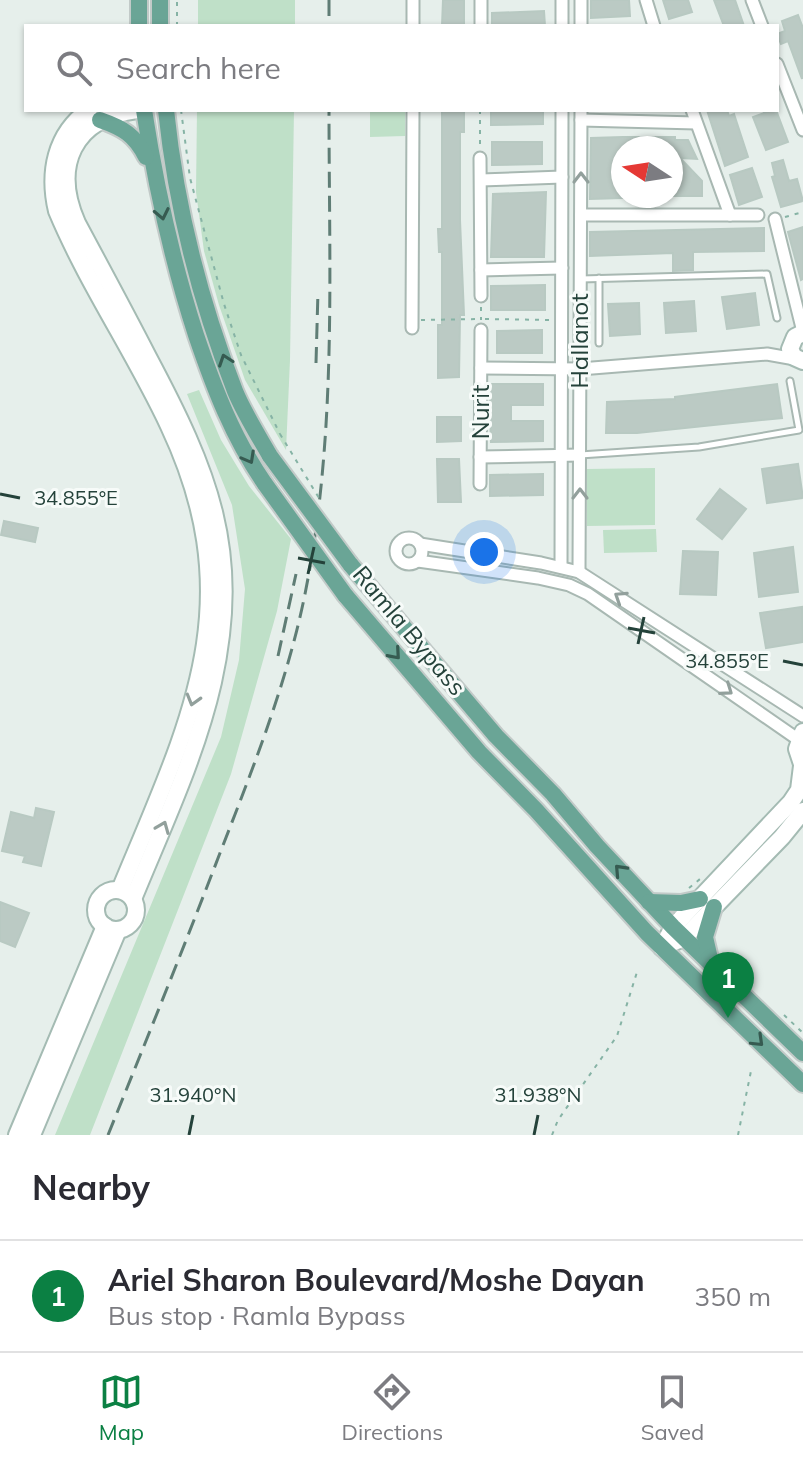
<!DOCTYPE html>
<meta charset="utf-8">
<style>
body{margin:0;font-family:Mulish,sans-serif;background:#f2f2f3;color:#2b2b33}
.compass{position:absolute;left:611px;top:136px;width:72px;height:72px;border-radius:50%;background:#fff;box-shadow:0 2px 6px #0004;rotate:282deg}
.you{position:absolute;left:484px;top:552px;width:28px;height:28px;margin:-20px;border:6px solid #fff;border-radius:50%;background:#1a73e8;box-shadow:0 0 0 12px #1a73e833}
.badge{display:grid;place-items:center;width:52px;height:52px;border-radius:50%;background:#0b8043;color:#fff;font-size:26px;font-weight:700}
.pin{position:absolute;translate:-50% -66px;filter:drop-shadow(0 2px 4px #0008)}
.pin::after{content:'';position:absolute;top:42px;width:28px;height:24px;background:inherit;clip-path:polygon(0 0,100% 0,50% 100%)}
.list{margin:0;padding:0;list-style:none}
h2{display:flex;justify-content:space-between;align-items:center;height:104px;margin:0;padding:0 32px;font-size:34px}
h2 small{font-size:26px;font-weight:400;color:#7c7c81}
.list li{display:grid;grid-template-columns:52px 1fr auto;gap:24px;align-items:center;box-sizing:border-box;height:112px;padding:0 32px;border-top:2px solid #e1e1e2}
.list b{display:block;font-size:30px;white-space:nowrap}
.list p{margin:0;font-size:26px;white-space:nowrap;color:#7c7c81}
.list em{font-size:26px;font-style:normal;color:#7c7c81}
.icon{flex:none;width:44px;height:44px;fill:none;stroke:currentColor;stroke-width:2;stroke-linecap:round;stroke-linejoin:round}
.map{position:relative;flex:none;width:803px;height:1135px;overflow:hidden}
.search{position:absolute;background:#fff;box-shadow:0 2px 6px #0004;left:24px;right:24px;top:24px;height:88px;display:flex;align-items:center;gap:20px;box-sizing:border-box;padding:0 28px;border-radius:0px;color:#7c7c81;font-size:30px}
.sheet{height:216px;background:#fff}
nav{display:flex;justify-content:space-around;align-items:center;box-sizing:border-box;height:112px;border-top:2px solid #e1e1e2;background:#fff;font-size:22px;color:#7c7c81}
nav a{display:grid;justify-items:center;gap:4px}
nav .on{color:#0b8043}
.map>svg:first-child{display:block}
</style>
<div class="map">
<svg width="803" height="1135" viewBox="0 0 803 1135">
<rect width="100%" height="100%" fill="#e6efeb"/>
<!-- green -->
<g fill="#bfe0c8">
<rect x="198" y="0" width="97" height="26"/>
<path d="M197,110H294L290,360L286,450L245,380L219,305L204,251L196,192Z"/>
<path d="M370,110H405V136L370,137Z"/>
<path d="M199,390L221,440L249,486L291,539L277,611L231,774L90,1135H55L221,737L239,660L245,589L232,505L187,394Z"/>
<path d="M655,468V525L587,526V469Z"/>
<path d="M656,529L657,552L604,553L603,530Z"/>
</g>
<!-- building -->
<g fill="#bbcac4" stroke="#b8c9c2" stroke-width="2">
<path d="M443,0H464V26H442Z"/>
<path d="M591,0H629L630,16L591,18Z"/>
<path d="M663,0H688L692,12L669,19Z"/>
<path d="M714,0H735L744,26H724Z"/>
<path d="M544,11L545,26H492V13Z"/>
<path d="M798,15L803,28L802,79L788,41L781,44L777,34L785,31L782,21Z"/>
<path d="M442,110H464V132H460V220L464,315H460L459,377L438,378V325H442V252H439L438,229H442Z"/>
<path d="M491,110H543V124L491,125Z"/>
<path d="M707,110H727L729,116L734,114L748,157L725,166Z"/>
<path d="M772,110H776L788,142L766,150L753,117Z"/>
<path d="M623,137H675V140H688L697,159L680,158L702,181V196H671V148H623V198L590,199L591,138Z"/>
<path d="M492,142H542V164L492,165Z"/>
<path d="M783,160L789,181L797,179L803,201L781,207L772,177L775,176L772,163Z"/>
<path d="M752,168L762,197L739,205L730,175Z"/>
<path d="M546,192L544,257H491L493,194Z"/>
<path d="M803,227V279L801,280L788,232Z"/>
<path d="M764,228V251L693,252V270L673,271V253L590,256V232Z"/>
<path d="M545,285V310H491V286Z"/>
<path d="M755,293L759,325L727,329L722,297Z"/>
<path d="M694,301L696,331L666,333L664,303Z"/>
<path d="M639,303L640,334L610,336L608,304Z"/>
<path d="M542,330V353H497V331Z"/>
<path d="M489,384H543V405H511V421H543V441L491,442Z"/>
<path d="M777,384L782,418L637,433H606L607,402L675,399V397Z"/>
<path d="M437,417H461V441L437,442Z"/>
<path d="M437,459H459L461,502H438Z"/>
<path d="M798,464L803,498L767,503L762,469Z"/>
<path d="M543,474V495L490,496V475Z"/>
<path d="M720,489L746,509L722,539L697,519Z"/>
<path d="M4,521L38,528L35,542L1,535Z"/>
<path d="M793,547L798,592L759,597L754,553Z"/>
<path d="M683,551L718,552L716,595L680,594Z"/>
<path d="M802,607L803,642L766,648L760,613Z"/>
<path d="M36,808L54,812L41,866L23,862L25,856L2,851L11,812L34,818Z"/>
<path d="M0,902L29,913L15,947L0,941Z"/>
</g>
<g fill="none" stroke-linecap="round" stroke-linejoin="round">
<defs>
<g id="lane">
<path d="M581,279L767,274L777,318"/>
<path d="M599,343V278"/>
<path d="M580,455L699,447L799,430L790,381"/>
</g>
<g id="street">
<path d="M646,0L654,26"/>
<path d="M752,0L762,26"/>
<path d="M413,26V0"/>
<path d="M481,26V0"/>
<path d="M562,26V0"/>
<path d="M581,26V0"/>
<path d="M777,64L803,130"/>
<path d="M692,110L730,215"/>
<path d="M581,120L696,123"/>
<path d="M480,158L481,296"/>
<path d="M481,180L562,177"/>
<path d="M581,215H758"/>
<path d="M775,219L803,332"/>
<path d="M481,270L562,268"/>
<path d="M412,328L413,110"/>
<path d="M481,368L580,369L767,354L795,359"/>
<path d="M480,457L580,455"/>
<path d="M480,484L481,330"/>
<circle cx="409" cy="551" r="13"/>
<path d="M420,544L541,563L579,572L803,716"/>
<path d="M418,561L538,578L569,585L588,594L799,740"/>
<path d="M561,566L562,110"/>
<path d="M579,572L581,110"/>
</g>
<g id="secondary">
<path d="M89,110C55,134 48,173 57,211C88,285 135,353 169,426C253,604 189,723 120,890"/>
<path d="M803,333L795,337L790,349L794,357L803,361"/>
<path d="M803,732L797,749L803,767"/>
<circle cx="116" cy="910" r="20"/>
<path d="M133,899C162,828 196,757 213,682C242,550 209,472 148,357C125,312 101,268 77,223C52,166 73,118 137,110"/>
<path d="M674,942L684,938L782,837L803,811"/>
<path d="M662,948L673,927L791,802L799,790L802,766"/>
<path d="M17,1135L105,926"/>
<path d="M32,1135L118,930"/>
</g>
<g id="primary">
<path d="M139,0V26"/>
<path d="M160,26V0"/>
<path d="M144,110C156,187 172,261 196,335C214,388 233,438 265,484"/>
<path d="M166,110C176,206 200,301 235,391C244,413 258,435 270,456"/>
<path d="M100,120C123,128 135,135 146,157"/>
<path d="M350,564L496,736L553,794L597,846L673,927L803,1053"/>
<path d="M345,595L479,752L536,810L647,933L803,1084"/>
<path d="M649,902L681,903L700,899"/>
<path d="M711,963L705,937L714,907"/>
</g>
</defs>
<!-- lane casing -->
<use href="#lane" stroke="#a8b8b2" stroke-width="9"/>
<!-- street casing -->
<use href="#street" stroke="#a8b8b2" stroke-width="15"/>
<!-- secondary casing -->
<use href="#secondary" stroke="#a4bbb3" stroke-width="20"/>
<!-- primary casing -->
<use href="#primary" stroke="#c2cac8" stroke-width="20"/>
<!-- path -->
<g stroke="#86b3a5" stroke-width="2" stroke-dasharray="4 6" stroke-linecap="butt">
<path d="M177,26V0"/>
<path d="M181,110L190,178L224,304L241,355L280,434"/>
<path d="M480,110V149"/>
<path d="M785,217L803,212"/>
<path d="M481,307V320"/>
<path d="M485,319L551,320"/>
<path d="M421,320L479,319"/>
<path d="M689,888L700,879"/>
<path d="M784,1015L803,1033"/>
<path d="M552,1135L558,1120L617,1036L637,972"/>
<path d="M738,1135L751,1071"/>
</g>
<!-- lane -->
<use href="#lane" stroke="#fff" stroke-width="5"/>
<!-- street -->
<use href="#street" stroke="#fff" stroke-width="11"/>
<!-- secondary -->
<use href="#secondary" stroke="#fff" stroke-width="16"/>
<!-- primary -->
<use href="#primary" stroke="#6aa596" stroke-width="16"/>
<!-- rail -->
<g stroke="#5f7d75" stroke-width="3" stroke-dasharray="16 8" stroke-linecap="butt">
<path d="M329,0V26"/>
<path d="M316,363L318,291"/>
<path d="M278,656L296,574"/>
<path d="M108,1135C146,1041 184,947 220,853C253,768 287,683 305,594C337,435 329,271 329,110"/>
</g>
<defs>
<g id="primary-bridge">
<path d="M270,456L350,564"/>
<path d="M265,484L345,595"/>
</g>
</defs>
<!-- primary-bridge casing -->
<use href="#primary-bridge" stroke="#c2cac8" stroke-width="20" stroke-linecap="butt"/>
<!-- path-bridge -->
<path stroke="#86b3a5" stroke-width="2" stroke-dasharray="4 6" stroke-linecap="butt" d="M280,434L319,498"/>
<!-- primary-bridge -->
<use href="#primary-bridge" stroke="#6aa596" stroke-width="16"/>
</g>
<!-- one-way arrows -->
<defs><path id="oneway-chevron" d="M-2-3.5L2.5 0L-2 3.5" fill="none" stroke-width="1.6" stroke-linecap="round" stroke-linejoin="round" transform="scale(2)"/></defs>
<g stroke="#92a09c">
<use href="#oneway-chevron" transform="translate(581 178) rotate(-90)"/>
<use href="#oneway-chevron" transform="translate(580 494) rotate(-90)"/>
<use href="#oneway-chevron" transform="translate(620 597) rotate(-147)"/>
<use href="#oneway-chevron" transform="translate(727 690) rotate(35)"/>
<use href="#oneway-chevron" transform="translate(193 700) rotate(106)"/>
<use href="#oneway-chevron" transform="translate(163 827) rotate(-68)"/>
</g>
<g stroke="#365b51">
<use href="#oneway-chevron" transform="translate(162 214) rotate(78)"/>
<use href="#oneway-chevron" transform="translate(225 360) rotate(-109)"/>
<use href="#oneway-chevron" transform="translate(249 458) rotate(61)"/>
<use href="#oneway-chevron" transform="translate(395 654) rotate(49)"/>
<use href="#oneway-chevron" transform="translate(620 870) rotate(-133)"/>
<use href="#oneway-chevron" transform="translate(758 1041) rotate(44)"/>
</g>
<!-- ticks -->
<path fill="none" stroke="#24423a" stroke-width="3" d="M0,494L20,498M298,558L325,563M308,574L314,547M628,628L655,633M638,644L644,617M783,661L803,665M189,1135L193,1115M534,1135L538,1115"/>
<g text-anchor="middle" stroke-width="6" stroke-linejoin="round" paint-order="stroke">
<!-- street labels -->
<g font-size="24" fill="#24423a" stroke="#f7fbf9">
<text transform="translate(580 341) rotate(-90)" y="8">HaIlanot</text>
<text transform="translate(481 412) rotate(-90)" y="8">Nurit</text>
<text transform="translate(409 631) rotate(50)" y="8">Ramla Bypass</text>
</g>
</g>
<g font-size="20" text-anchor="middle" fill="#24423a" stroke="#f7fbf9" stroke-width="6" stroke-linejoin="round" paint-order="stroke">
<text x="76" y="505">34.855°E</text>
<text x="727" y="668">34.855°E</text>
<text x="193" y="1102">31.940°N</text>
<text x="538" y="1102">31.938°N</text>
</g>
</svg>
<svg class="compass" viewBox="-18 -18 36 36"><path d="M0-13l5 13h-10z" fill="#e53935"/><path d="M0 13l5-13h-10z" fill="#7c7c81"/></svg>
<div class="you"></div>
<div class="pin badge" style="left:728px;top:1018px">1</div>
<div class="search"><svg class="icon" aria-label="search" viewBox="0 0 24 24"><circle cx="10" cy="10" r="6"/><path d="M15 15l6 6"/></svg>Search here</div>
</div>
<section class="sheet">
<h2>Nearby<small></small></h2>
<ul class="list">
<li><span class="badge">1</span><div><b>Ariel Sharon Boulevard/Moshe Dayan</b><p>Bus stop · Ramla Bypass</p></div><em>350 m</em></li>
</ul>
</section>
<nav>
<a class="on"><svg class="icon" aria-label="map" viewBox="0 0 24 24"><path d="M3 6l6-2 6 2 6-2v14l-6 2-6-2-6 2zM9 4v14M15 6v14"/></svg>Map</a>
<a><svg class="icon" aria-label="directions" viewBox="0 0 24 24"><path d="M12 3l9 9-9 9-9-9zM9 14v-3h6M13 9l2 2-2 2"/></svg>Directions</a>
<a><svg class="icon" aria-label="saved" viewBox="0 0 24 24"><path d="M7 4h10v16l-5-4-5 4z"/></svg>Saved</a>
</nav>
